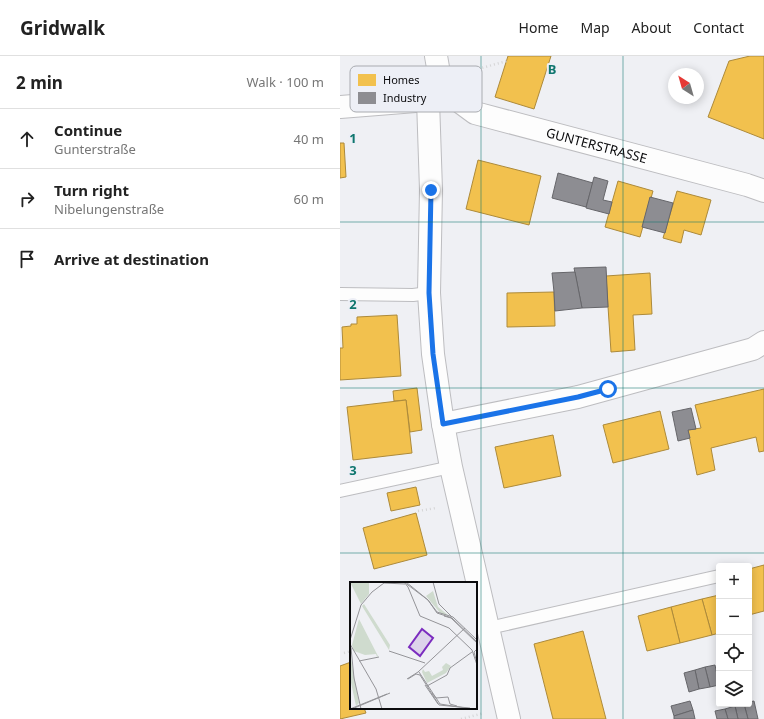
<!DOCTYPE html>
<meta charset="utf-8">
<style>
body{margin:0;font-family:"Noto Sans",sans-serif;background:#f6f6f6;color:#222}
.controls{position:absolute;right:12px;bottom:12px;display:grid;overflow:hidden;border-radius:4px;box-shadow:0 2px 10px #0003}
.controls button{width:36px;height:36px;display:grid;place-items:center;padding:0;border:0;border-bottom:1px solid #e0e0e0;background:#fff;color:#222;font:20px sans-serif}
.compass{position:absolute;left:328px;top:12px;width:36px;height:36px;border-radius:50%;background:#fff;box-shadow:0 2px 10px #0003;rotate:323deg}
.stop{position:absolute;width:12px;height:12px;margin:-9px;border:3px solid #1a73e8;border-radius:50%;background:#fff}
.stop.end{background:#1a73e8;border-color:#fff;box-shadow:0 1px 4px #0008}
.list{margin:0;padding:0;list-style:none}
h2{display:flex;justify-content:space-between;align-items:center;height:52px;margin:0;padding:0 16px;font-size:17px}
h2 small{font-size:13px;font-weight:400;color:#767676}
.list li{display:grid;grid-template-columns:26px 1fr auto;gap:12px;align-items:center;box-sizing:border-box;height:60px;padding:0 16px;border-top:1px solid #e0e0e0}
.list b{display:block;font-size:15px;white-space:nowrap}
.list p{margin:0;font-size:13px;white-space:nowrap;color:#767676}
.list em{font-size:13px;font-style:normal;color:#767676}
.icon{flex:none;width:22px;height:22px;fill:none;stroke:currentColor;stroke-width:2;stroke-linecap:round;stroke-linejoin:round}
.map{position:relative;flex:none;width:424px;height:663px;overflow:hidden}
header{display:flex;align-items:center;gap:24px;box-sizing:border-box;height:56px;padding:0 20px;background:#fff;border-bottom:1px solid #e0e0e0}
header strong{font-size:19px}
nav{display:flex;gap:22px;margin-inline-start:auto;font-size:14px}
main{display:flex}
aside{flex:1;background:#fff}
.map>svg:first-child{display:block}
</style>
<header>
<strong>Gridwalk</strong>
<nav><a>Home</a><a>Map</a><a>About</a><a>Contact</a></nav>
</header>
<main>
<aside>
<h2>2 min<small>Walk · 100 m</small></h2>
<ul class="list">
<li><svg class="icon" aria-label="ahead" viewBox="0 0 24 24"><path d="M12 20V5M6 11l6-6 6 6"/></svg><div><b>Continue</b><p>Gunterstraße</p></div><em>40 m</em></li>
<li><svg class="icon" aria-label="right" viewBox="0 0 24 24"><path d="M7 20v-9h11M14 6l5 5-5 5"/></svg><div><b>Turn right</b><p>Nibelungenstraße</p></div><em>60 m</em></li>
<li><svg class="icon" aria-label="arrive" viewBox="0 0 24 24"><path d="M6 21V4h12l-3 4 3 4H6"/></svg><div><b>Arrive at destination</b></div></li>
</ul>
</aside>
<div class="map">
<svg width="424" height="663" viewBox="0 0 424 663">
<rect width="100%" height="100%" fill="#eff0f4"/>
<!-- homes -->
<g fill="#f2c14e" stroke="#ad8a3a">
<path d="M168,0H211L194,53L155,41Z"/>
<path d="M410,0H424V83L368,61L389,5Z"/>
<path d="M0,87H4L6,121L0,122Z"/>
<path d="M138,104L201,120L189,169L126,153Z"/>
<path d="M278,125L313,135L300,181L265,171Z"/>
<path d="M337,135L371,144L361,179L344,174L341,187L323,182Z"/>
<path d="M310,217L312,258L293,259L295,294L271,296L266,220Z"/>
<path d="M214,236L215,270L167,271V237Z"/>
<path d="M57,259L61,320L0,324V292H3L2,271L11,270V268H17V261Z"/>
<path d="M77,332L82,374L70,376L66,344L54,345L53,335Z"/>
<path d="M424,333V395L419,396L416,381L371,392L375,414L357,419L348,374L361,372L355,349Z"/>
<path d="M66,344L72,397L13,404L7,351Z"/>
<path d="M320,355L329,393L273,407L263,369Z"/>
<path d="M213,379L221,420L164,432L155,391Z"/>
<path d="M76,431L80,449L51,455L47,437Z"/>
<path d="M76,457L87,499L34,513L23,472Z"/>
<path d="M424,509V555L409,559V513Z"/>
<path d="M379,539V577L372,579L362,543Z"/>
<path d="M362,543L372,579L340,587L331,551Z"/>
<path d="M331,551L340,587L307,595L298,560Z"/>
<path d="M243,575L266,663H213L194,588Z"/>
<path d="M11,606V652H24L26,657L0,663V610Z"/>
</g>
<!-- industry -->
<g fill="#8d8d92" stroke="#66666a">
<path d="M218,117L253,127L246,151L212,142Z"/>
<path d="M254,121L268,125L263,144L272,146L269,158L246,152Z"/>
<path d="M310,141L333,147L325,177L302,171Z"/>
<path d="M266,211L268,251L242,252L234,212Z"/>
<path d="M235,216L242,252L215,255L214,236L212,217Z"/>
<path d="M351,352L356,373L348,374L350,382L338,385L332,356Z"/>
<path d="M375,609L379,629L370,631L365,611Z"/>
<path d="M365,611L370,631L359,633L355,614Z"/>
<path d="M355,614L359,633L349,636L344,617Z"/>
<path d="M350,645L353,654L334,660L331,650Z"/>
<path d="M414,645L418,663H408L404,648H409V646Z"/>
<path d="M401,648H404L408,663H398L395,650Z"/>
<path d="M395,650L398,663H388L385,653Z"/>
<path d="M385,653L388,663H377L375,655Z"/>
<path d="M353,654L355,663H334V660Z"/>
</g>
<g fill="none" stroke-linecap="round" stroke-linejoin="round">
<defs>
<g id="service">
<path d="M0,238L73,239L89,237"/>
<path d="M0,435L111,411"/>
<path d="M149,572L379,520"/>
</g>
<g id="minor">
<path d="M96,0L100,23L88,44L91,134L89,237L93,298L103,368L111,411L169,663"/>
<path id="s1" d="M97,29L135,57L407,129L424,135"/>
<path d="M0,51L88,44"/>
<path d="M103,368L238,341L413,293L424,286"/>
</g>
</defs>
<!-- service casing -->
<use href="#service" stroke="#bdbdc0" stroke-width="14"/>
<!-- minor casing -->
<use href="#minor" stroke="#bdbdc0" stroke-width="24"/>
<!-- path -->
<g stroke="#d4d4d5" stroke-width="2.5" stroke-dasharray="1 3" stroke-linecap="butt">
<path d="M123,17L167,5"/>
<path d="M78,455L96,452"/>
<path d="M4,597L11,595"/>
<path d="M121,663L144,657"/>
</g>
<!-- service -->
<use href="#service" stroke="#fdfdfd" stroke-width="12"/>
<!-- minor -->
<use href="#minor" stroke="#fdfdfd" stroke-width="22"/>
</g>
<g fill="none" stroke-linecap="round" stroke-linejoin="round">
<!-- route -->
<path stroke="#1a73e8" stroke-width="5" d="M91,134L89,237L93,298L103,368L238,341L268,333"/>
</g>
<!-- grid -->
<path fill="none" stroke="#0f766e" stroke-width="1" stroke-opacity="0.55" d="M141,0V663M283,0V663M0,166H424M0,332H424M0,497H424"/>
<g text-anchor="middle" stroke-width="4" stroke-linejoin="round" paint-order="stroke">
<!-- street labels -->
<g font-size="13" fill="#0b0b0d" stroke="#edeff6">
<text dy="5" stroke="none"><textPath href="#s1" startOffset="173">GUNTERSTRASSE</textPath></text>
</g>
</g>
<!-- overview -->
<g transform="translate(10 526)">
<rect width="127" height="127" fill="#eff0f4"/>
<path d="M0,0H19V12L11,22ZM83,9L88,25L98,33L91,32L76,14ZM14,22L40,63L39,68L12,24ZM9,37L28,74L27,75L26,72L15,73L4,69L2,63ZM0,71L9,121L6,124L0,96ZM96,81L101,84L96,91L77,101L72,90L73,87L75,90L79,89L82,94L93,88L92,85Z" fill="#cfdbce"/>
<path fill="none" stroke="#949498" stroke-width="1" d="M54,0L58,5L70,34L99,46L122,68L127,83M54,0L78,18L87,31L102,36L127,60M56,0L78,18L87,30L103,35L127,58M83,0L89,22L101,34M94,34L101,36L127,61M0,58L11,23L22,10L34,1L55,2M0,62L26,107L32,127M1,66L4,96L11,127M127,67L124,70L127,81M39,69L75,81M9,79L29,75M69,90L90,122L122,127M57,97L68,90L115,46M58,97L66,92L70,93L89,123L120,126M75,103L88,122M77,104L97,93L100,86L122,70M82,111L86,116L98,115L100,122L107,124M0,127L37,112M2,127L40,111"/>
<path fill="#7b2cbf" fill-opacity="0.15" stroke="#7b2cbf" stroke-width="2" d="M72,47L83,56L70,74L59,65Z"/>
<rect width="127" height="127" fill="none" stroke="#0b0b0d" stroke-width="2"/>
</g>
<!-- legend -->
<rect x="10" y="10" width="132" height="46" rx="6" fill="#edeff6" stroke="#a9abb0" stroke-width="1"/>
<rect x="18" y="18" width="18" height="12" fill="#f2c14e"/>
<rect x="18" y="36" width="18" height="12" fill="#8d8d92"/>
<g font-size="11" fill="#0b0b0d">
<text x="43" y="28">Homes</text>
<text x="43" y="46">Industry</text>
</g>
<g font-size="13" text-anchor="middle" font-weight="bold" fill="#0f766e" stroke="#edeff6" stroke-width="4" stroke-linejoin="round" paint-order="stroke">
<text x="212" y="18">B</text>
<text x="13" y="87">1</text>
<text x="13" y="253">2</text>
<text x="13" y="419">3</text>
</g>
</svg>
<div class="controls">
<button>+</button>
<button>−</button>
<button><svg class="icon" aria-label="locate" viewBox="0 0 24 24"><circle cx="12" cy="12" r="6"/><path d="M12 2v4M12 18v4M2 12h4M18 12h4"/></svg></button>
<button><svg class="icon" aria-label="layers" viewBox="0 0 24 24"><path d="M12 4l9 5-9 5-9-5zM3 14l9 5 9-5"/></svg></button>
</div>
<svg class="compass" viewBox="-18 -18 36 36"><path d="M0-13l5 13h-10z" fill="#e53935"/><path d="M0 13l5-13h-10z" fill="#767676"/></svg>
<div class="stop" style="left:268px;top:333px"></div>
<div class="stop end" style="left:91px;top:134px"></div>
</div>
</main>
